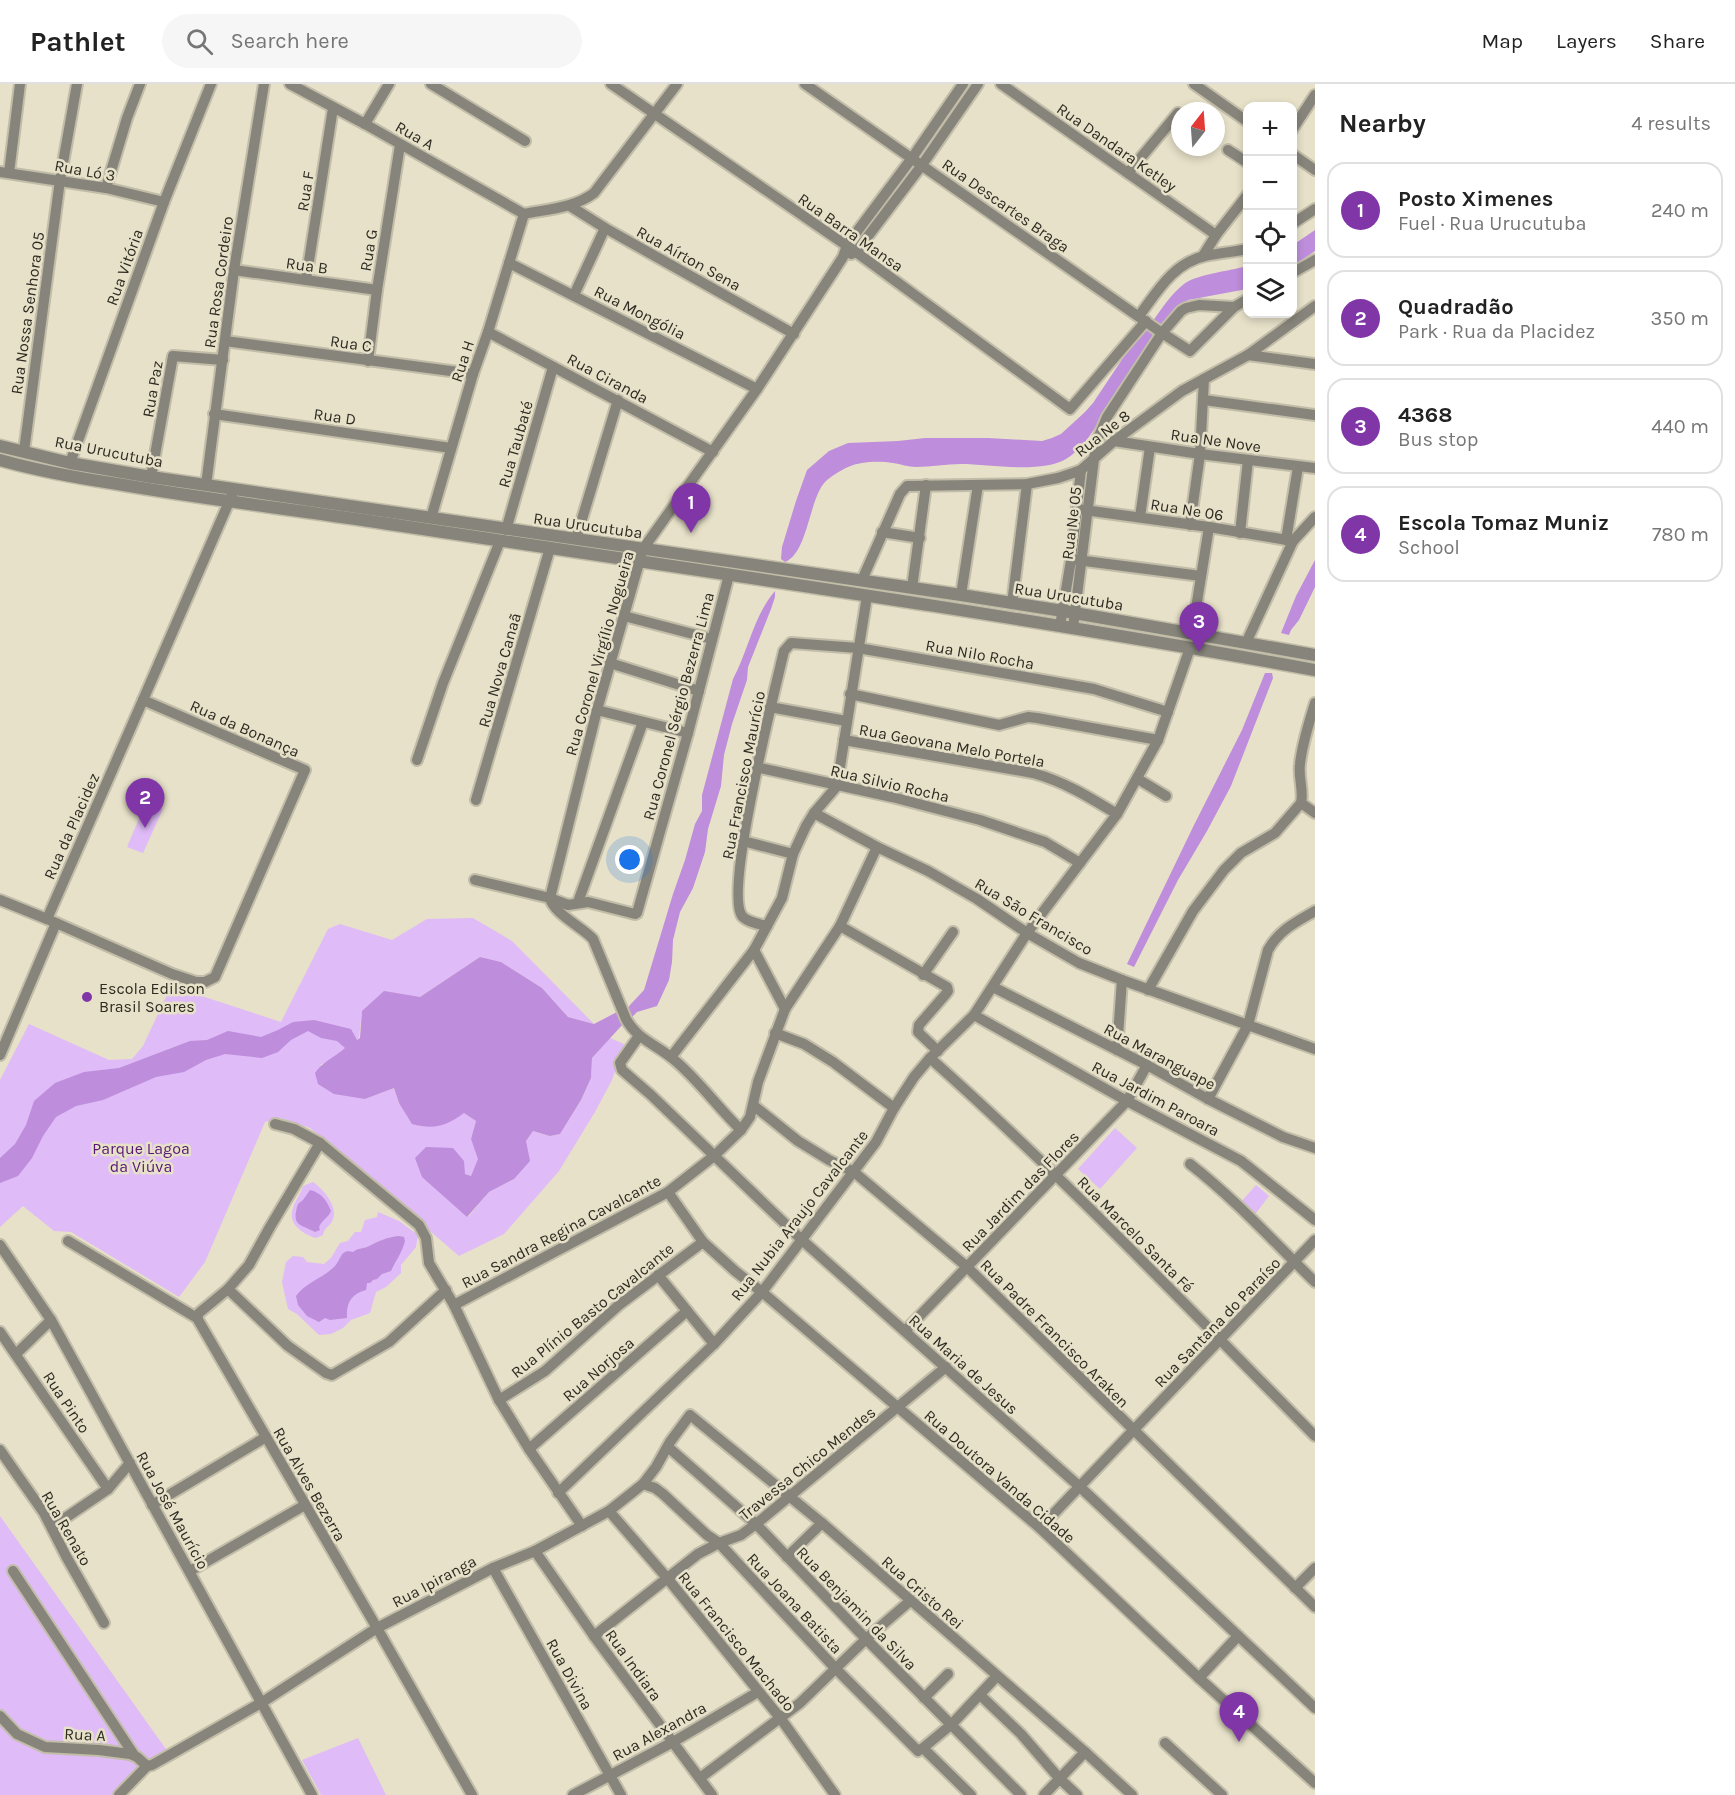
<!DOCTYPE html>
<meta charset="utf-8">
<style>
body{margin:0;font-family:Karla,sans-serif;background:#f6f6f6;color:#222}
.controls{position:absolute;right:18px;top:18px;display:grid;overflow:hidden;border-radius:12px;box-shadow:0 3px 9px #0003}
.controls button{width:54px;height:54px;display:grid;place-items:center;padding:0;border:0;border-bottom:2px solid #e0e0e0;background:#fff;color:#222;font:30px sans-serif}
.compass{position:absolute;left:1171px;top:18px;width:54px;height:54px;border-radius:50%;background:#fff;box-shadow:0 3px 9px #0003;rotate:17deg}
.you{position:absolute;left:630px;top:776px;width:21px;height:21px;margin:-15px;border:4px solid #fff;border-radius:50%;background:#1a73e8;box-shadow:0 0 0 9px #1a73e833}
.badge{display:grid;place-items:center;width:39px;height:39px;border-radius:50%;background:#8136a8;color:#fff;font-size:20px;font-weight:700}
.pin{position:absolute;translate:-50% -50px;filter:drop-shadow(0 2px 3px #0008)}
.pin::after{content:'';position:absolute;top:32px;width:21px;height:18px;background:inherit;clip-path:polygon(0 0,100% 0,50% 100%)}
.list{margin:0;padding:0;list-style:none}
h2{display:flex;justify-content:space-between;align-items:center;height:78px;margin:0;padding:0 24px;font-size:26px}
h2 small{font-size:20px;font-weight:400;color:#767676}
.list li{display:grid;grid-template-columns:39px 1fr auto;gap:18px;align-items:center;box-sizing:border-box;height:96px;margin:0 12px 12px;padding:0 12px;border:2px solid #e0e0e0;border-radius:18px}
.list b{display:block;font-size:22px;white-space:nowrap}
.list p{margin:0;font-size:20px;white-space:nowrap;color:#767676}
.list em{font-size:20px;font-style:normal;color:#767676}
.icon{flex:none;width:33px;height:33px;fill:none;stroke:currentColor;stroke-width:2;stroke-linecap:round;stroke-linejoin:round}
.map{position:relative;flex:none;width:1315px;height:1711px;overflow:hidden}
header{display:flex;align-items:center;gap:36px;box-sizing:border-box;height:84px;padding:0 30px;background:#fff;border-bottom:2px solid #e0e0e0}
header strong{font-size:28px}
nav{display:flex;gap:33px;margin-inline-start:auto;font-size:21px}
.search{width:420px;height:54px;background:#f6f6f6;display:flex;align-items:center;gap:15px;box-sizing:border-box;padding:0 21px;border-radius:33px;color:#767676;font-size:22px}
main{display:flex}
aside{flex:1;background:#fff}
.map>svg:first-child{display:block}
</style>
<header>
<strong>Pathlet</strong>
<div class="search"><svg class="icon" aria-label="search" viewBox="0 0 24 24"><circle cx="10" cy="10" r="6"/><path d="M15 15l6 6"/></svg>Search here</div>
<nav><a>Map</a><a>Layers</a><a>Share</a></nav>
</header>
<main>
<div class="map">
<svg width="1315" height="1711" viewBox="0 0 1315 1711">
<rect width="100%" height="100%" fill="#e7e1c9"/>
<!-- green -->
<g fill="#dfbbf7">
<path d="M146,718L163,725L143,769L127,763Z"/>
<path d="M473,834L512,857L594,940L568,933L542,904L501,878L480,873L420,913L362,927L359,954L331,976L320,981L365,1015L394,1004L399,1019L464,1029L476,1037L471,1055L479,1075L471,1092L465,1090L468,1133L489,1108L514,1095L526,1057L533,1047L550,1052L560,1050L581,1016L591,994L592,974L610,954L624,960L612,996L595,1028L559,1087L504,1150L459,1172L310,1044L281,1034L265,1038L205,1178L179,1213L71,1148L54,1147L23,1122L0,1143V996L29,940L109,976L132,975L143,962L171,902L281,938L328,845L340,840L392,856L427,835Z"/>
<path d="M1115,1044L1137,1064L1100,1105L1078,1085Z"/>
<path d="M313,1098C323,1105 338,1122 333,1135C331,1142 324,1143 323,1151L316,1154C303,1150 287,1140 293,1124C295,1116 301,1110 303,1102Z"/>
<path d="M1256,1101L1269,1112L1253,1133L1240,1119Z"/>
<path d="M378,1128L399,1137L418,1151L416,1163L401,1181V1189L386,1203L376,1208L370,1229L351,1236L343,1244L331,1250L319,1251L297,1230L288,1225L282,1198L286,1178L293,1172L303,1173L307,1178L324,1180L331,1174L340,1159L348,1157L355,1148H361L365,1136L377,1133Z"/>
<path d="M0,1432L168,1668L123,1711H0Z"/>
<path d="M358,1654L386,1711H321L302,1676Z"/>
</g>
<!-- water -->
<g fill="#be8ddb">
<path d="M1315,146V167L1293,182V161Z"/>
<path d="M1247,182V205L1188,216L1163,244L1153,237C1162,224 1171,210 1184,200C1197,190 1230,187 1247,182Z"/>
<path d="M1148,243L1157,250C1141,274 1125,298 1109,322C1097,340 1085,364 1066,375C1040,390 990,380 961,380C946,380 931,383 916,383C908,383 901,380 893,379C880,377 861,377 848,383C841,386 830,393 825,398C809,415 808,469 785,478L781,475L782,463L796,417L807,386L829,367L848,359L898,357L925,354H988L1042,357L1052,354L1061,350L1085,328L1093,319L1131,262L1139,251Z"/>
<path d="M1315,476V503L1299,536L1291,546L1289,551L1281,549L1296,512Z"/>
<path d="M775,507V513L771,525L748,583L747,596L732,640L724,671L721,702L708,745L705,768L693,804L680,828L673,856L672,878L669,896L657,922L637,928L628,937L625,930L630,921L644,906L673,810L685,776L695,740L702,727V711L733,595C748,567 754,531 775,507Z"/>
<path d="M1265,589H1272L1273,594L1231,702L1207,747L1178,796L1134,883L1127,880L1194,741L1242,646Z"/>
<path d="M480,873L501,878L542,904L568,933L594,940L617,928L624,939L592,974L591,994L581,1016L560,1050L550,1052L533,1047L526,1057L530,1077L514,1095L489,1108L467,1133L422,1093L415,1074L426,1063L453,1064L464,1077L465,1090L471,1092L478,1075L471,1055L476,1037L464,1029C446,1042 435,1046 412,1040L399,1019L394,1004L365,1015L334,1010L318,1000L315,989C322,978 335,973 345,964L337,957L321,954L308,947L291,956L278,968L262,974L225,970L206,976L184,988L156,993L103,1016L76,1022L56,1033L43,1052L32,1074L18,1092L0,1099V1074L15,1060L26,1041L34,1017L55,999L84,988L119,984L190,957L207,956L228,947L261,953L278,946L293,938L314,936L351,945L357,956L360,954L362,927L384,907L420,913Z"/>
<path d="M310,1106C322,1109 327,1117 331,1127C328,1134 322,1136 319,1143L320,1146L315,1148C300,1140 291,1142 298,1120L303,1116Z"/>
<path d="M399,1152L404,1153L405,1157C402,1169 396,1176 391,1187L382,1190L377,1195L373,1196L370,1199H367L366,1206C351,1210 346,1219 347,1234L330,1236L325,1234L319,1238L307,1232L298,1221L296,1212C305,1199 323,1194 334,1183C341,1177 340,1164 353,1168C358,1164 361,1165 367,1163C377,1158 387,1153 399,1152Z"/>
</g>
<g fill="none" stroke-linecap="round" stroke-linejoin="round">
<defs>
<g id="minor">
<path d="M290,0L365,40L524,130"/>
<path d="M431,0L525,57"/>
<path d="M611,0L856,168L1070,325L1146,237"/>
<path d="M805,0L1162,249L1190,267L1234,223"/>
<path d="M1001,0L1216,151"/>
<path d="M1194,0L1248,38"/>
<path d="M365,40L389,0"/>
<path d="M1292,46L1315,11"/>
<path d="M1228,66L1248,79"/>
<path d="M1292,70L1315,86"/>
<path d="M0,88L106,104L164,118"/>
<path d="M9,89L20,0"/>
<path d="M1128,89L1178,29"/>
<path d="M106,104L127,34L140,0"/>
<path d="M570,122L605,144L794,250"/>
<path d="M524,130C549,125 574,124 594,109L677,0"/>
<path d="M1292,140L1315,125"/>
<path d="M851,170L856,168L922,81L978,0"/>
<path d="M1203,172L1216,151L1248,110"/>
<path d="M509,179L757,305"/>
<path d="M234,186L377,206"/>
<path d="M1292,189L1315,176"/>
<path d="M306,196L333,24"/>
<path d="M574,211L605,144"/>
<path d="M1139,232C1157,208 1173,179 1205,172C1219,169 1233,168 1248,165"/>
<path d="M488,248L713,368"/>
<path d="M225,257L473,290"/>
<path d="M1248,271L1315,280"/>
<path d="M368,277L377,206L400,61"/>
<path d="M1204,316L1315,331"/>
<path d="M214,330L451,364"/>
<path d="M1114,357L1200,370L1315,384"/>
<path d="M24,367L60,96L77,0"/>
<path d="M70,379L164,118L211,0"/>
<path d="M151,393L173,272L223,276"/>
<path d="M206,401L234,186L264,0"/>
<path d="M1077,425L1209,443L1293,457"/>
<path d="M1140,433L1150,363"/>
<path d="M431,434L473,290L488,248L524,130"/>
<path d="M1190,441L1200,370L1204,295"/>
<path d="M506,446L553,283"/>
<path d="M882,448L920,454"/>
<path d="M1240,449L1248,376"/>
<path d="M576,455L618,316"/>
<path d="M1286,456L1298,383"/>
<path d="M1077,476L1201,492"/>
<path d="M862,496L900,410L907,402L1027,400L1058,394L1073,389L1081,386L1114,357L1182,307L1248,271L1315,222"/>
<path d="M912,504L926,401"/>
<path d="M961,511L978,401"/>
<path d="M1012,520L1027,400"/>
<path d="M624,532L712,555"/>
<path d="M1060,542L1071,476L1081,386"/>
<path d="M1073,544L1096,359L1107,333L1162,249L1181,227L1186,224L1199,221L1234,223L1248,215"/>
<path d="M1192,549L1209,443"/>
<path d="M1246,559L1293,457L1315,433"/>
<path d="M610,579L699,607"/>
<path d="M850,610L999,641L1028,633L1037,634L1158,656"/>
<path d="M770,623L846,637"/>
<path d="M597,626L688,649"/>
<path d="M844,656L1033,689C1065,698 1089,713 1117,730"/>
<path d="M417,676L443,599L500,457"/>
<path d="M756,683L892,713L980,736L1045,758L1080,779"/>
<path d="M1138,695L1166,712"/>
<path d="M476,716L550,464"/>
<path d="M1301,719L1315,729"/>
<path d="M814,729L877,763L928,787L977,815L1027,849L1079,879L1122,896L1315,965"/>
<path d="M743,757L793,770"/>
<path d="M475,796L550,814L568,821L588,818L635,830L637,829L688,649L729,491"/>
<path d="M550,814L597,626L643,465L757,305L843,173L847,161L912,74L963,0"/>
<path d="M550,814C553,829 582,843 593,855L626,935C637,955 655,960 672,974C698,995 717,1023 741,1046"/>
<path d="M0,816L47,835L143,616"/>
<path d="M578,818L643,638"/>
<path d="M47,835L172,890L196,898H205L215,893L305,686L143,616L232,411"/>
<path d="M767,842C759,840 747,838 742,832C724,807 775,605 784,567L791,559L858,564L1094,605L1168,628"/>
<path d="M840,842L947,903L948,907L945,911L919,941L918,948L938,967"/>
<path d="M754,866L785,925"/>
<path d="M923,891L953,848"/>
<path d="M993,903L1147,981L1208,1015L1283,1053L1315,1064"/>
<path d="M1148,906L1193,827L1224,786L1241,769L1275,749L1301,719C1304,707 1298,693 1300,680C1302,660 1309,639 1315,619"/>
<path d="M974,931L1127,1017L1241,1077L1315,1136"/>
<path d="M775,949L804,960L833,978L894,1024"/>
<path d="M639,952L620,979L622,986L651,1011L802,1156L1080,1403L1315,1624"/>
<path d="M1117,966L1122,896"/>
<path d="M0,971L56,839"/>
<path d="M671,973L754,866L782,814L793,770L806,742L814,729L837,702L867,512"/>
<path d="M930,974C1065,1094 1188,1224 1315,1352"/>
<path d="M1208,1015L1248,941L1268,866C1279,846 1296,838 1315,827"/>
<path d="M753,1021L798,1057L829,1076L854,1088L966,1182L1315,1523"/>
<path d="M275,1040L294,1045L320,1059L419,1141L426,1154L429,1179L454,1221L499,1316L529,1365L582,1442"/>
<path d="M1190,1080C1235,1115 1274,1158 1315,1198"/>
<path d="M668,1108L703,1158L735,1187L762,1208L1040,1444L1199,1594L1315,1699"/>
<path d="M68,1157L197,1234L377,1544L472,1711"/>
<path d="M0,1161L51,1236L312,1711"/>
<path d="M658,1191L714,1260"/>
<path d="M228,1205L288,1262L326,1289L332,1291L389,1258L446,1206"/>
<path d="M454,1221L668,1108L714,1072L741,1046L750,1033L758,998L785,925L840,842L877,763"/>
<path d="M197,1234L199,1229L228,1205L249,1181L270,1143L320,1059"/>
<path d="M905,1247L1127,1017L1147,981"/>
<path d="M0,1248L108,1405"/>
<path d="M16,1270L51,1236"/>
<path d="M499,1316L545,1287L619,1221L703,1158"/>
<path d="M668,1363L756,1440L866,1555L1021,1711"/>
<path d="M529,1365L687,1227"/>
<path d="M0,1366L44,1429L67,1474L104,1539"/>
<path d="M643,1400L655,1404L663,1410L707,1451L719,1459L835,1584L918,1667L923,1664L952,1640L997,1592"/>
<path d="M558,1409L714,1260L762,1208L876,1058L894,1024L914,993L930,974L974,931L1027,849L1117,730L1158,656L1190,564"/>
<path d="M152,1421L266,1353"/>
<path d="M609,1427L668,1495L781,1635L835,1711"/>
<path d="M52,1443L108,1405L130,1379"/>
<path d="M1040,1444L1315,1156"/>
<path d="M535,1467L594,1552L712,1711"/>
<path d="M787,1473L822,1439"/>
<path d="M493,1484L621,1711"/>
<path d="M13,1487L134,1671"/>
<path d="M190,1487L305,1421"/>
<path d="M1295,1504L1315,1484"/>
<path d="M594,1552L698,1470L719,1459L741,1451L756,1440L946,1283"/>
<path d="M1199,1594L1238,1552"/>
<path d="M980,1611L1021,1650L1059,1694L1077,1711"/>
<path d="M924,1614L948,1590"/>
<path d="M0,1632L17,1650L45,1663L99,1666L130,1670L137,1673L147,1682L152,1681L261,1619L377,1544L493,1484L535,1467L609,1427L643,1400L656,1383L670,1358L690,1331L822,1439L1085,1668L1132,1711"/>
<path d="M1165,1659L1222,1711"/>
<path d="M923,1664L971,1711"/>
<path d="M700,1694L800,1619L866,1555L910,1517"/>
<path d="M119,1711L147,1682"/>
<path d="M573,1711L673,1658L758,1608"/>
<path d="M1044,1711L1085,1668"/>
</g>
<g id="tertiary">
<path d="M0,362L70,379L151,393L961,511L1063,527L1315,571"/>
<path d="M0,376C39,387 78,394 118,400C204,415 290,425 376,438C689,485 1003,529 1315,586"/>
</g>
</defs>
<!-- minor casing -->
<use href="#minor" stroke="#c2bda8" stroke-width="14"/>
<!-- tertiary casing -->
<use href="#tertiary" stroke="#c2bda8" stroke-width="15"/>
<!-- minor -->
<use href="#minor" stroke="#87857b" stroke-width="10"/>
<!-- tertiary -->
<use href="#tertiary" stroke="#87857b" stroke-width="12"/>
</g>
<!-- markers -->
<circle fill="#8136a8" stroke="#e7e1c9" stroke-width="2" cx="87" cy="913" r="6"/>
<g text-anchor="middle" stroke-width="5" stroke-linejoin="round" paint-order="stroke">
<!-- street labels -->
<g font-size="16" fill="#2e2b22" stroke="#e7e1c9">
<text transform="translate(415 51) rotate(30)" y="6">Rua A</text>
<text transform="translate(1117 63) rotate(35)" y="6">Rua Dandara Ketley</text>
<text transform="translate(85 86) rotate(10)" y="6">Rua Ló 3</text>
<text transform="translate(305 107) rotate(-81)" y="6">Rua F</text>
<text transform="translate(1006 121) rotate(35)" y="6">Rua Descartes Braga</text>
<text transform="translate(851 148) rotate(35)" y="6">Rua Barra Mansa</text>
<text transform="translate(368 166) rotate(-81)" y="6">Rua G</text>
<text transform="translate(689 174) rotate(29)" y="6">Rua Aírton Sena</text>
<text transform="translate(307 181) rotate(8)" y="6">Rua B</text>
<text transform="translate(124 183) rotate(-70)" y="6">Rua Vitória</text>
<text transform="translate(218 198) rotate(-82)" y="6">Rua Rosa Cordeiro</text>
<text transform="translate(640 228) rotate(27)" y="6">Rua Mongólia</text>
<text transform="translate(27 229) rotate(-82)" y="6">Rua Nossa Senhora 05</text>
<text transform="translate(351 259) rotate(8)" y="6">Rua C</text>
<text transform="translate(462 277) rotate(-72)" y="6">Rua H</text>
<text transform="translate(608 294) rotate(28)" y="6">Rua Ciranda</text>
<text transform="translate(152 305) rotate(-80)" y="6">Rua Paz</text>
<text transform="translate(335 332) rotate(8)" y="6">Rua D</text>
<text transform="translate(1102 349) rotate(-38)" y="6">Rua Ne 8</text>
<text transform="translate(1216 356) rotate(8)" y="6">Rua Ne Nove</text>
<text transform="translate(515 360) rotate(-74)" y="6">Rua Taubaté</text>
<text transform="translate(109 367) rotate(11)" y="6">Rua Urucutuba</text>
<text transform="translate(1187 425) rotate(9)" y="6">Rua Ne 06</text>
<text transform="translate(1071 439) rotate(-83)" y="6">Rua Ne 05</text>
<text transform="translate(588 441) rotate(8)" y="6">Rua Urucutuba</text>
<text transform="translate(1069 512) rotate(9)" y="6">Rua Urucutuba</text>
<text transform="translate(599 569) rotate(-74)" y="6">Rua Coronel Virgílio Nogueira</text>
<text transform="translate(980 570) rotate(10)" y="6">Rua Nilo Rocha</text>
<text transform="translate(499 586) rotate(-74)" y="6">Rua Nova Canaã</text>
<text transform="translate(678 622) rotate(-75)" y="6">Rua Coronel Sérgio Bezerra Lima</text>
<text transform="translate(245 644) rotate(24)" y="6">Rua da Bonança</text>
<text transform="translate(952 661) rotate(10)" y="6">Rua Geovana Melo Portela</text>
<text transform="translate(743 691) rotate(-79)" y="6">Rua Francisco Maurício</text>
<text transform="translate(890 699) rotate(13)" y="6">Rua Silvio Rocha</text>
<text transform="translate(71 742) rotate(-66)" y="6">Rua da Placidez</text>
<text transform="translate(1034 832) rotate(31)" y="6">Rua São Francisco</text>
<text transform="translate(1160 972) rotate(28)" y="6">Rua Maranguape</text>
<text transform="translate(1156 1014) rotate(28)" y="6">Rua Jardim Paroara</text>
<text transform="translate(1020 1107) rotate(-46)" y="6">Rua Jardim das Flores</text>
<text transform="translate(799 1131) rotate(-52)" y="6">Rua Nubia Araujo Cavalcante</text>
<text transform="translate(561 1147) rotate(-28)" y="6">Rua Sandra Regina Cavalcante</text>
<text transform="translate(1136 1150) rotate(45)" y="6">Rua Marcelo Santa Fé</text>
<text transform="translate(592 1226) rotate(-39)" y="6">Rua Plínio Basto Cavalcante</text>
<text transform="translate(1217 1238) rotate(-46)" y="6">Rua Santana do Paraíso</text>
<text transform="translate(1055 1249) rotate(45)" y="6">Rua Padre Francisco Araken</text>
<text transform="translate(964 1280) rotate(42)" y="6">Rua Maria de Jesus</text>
<text transform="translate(598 1285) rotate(-41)" y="6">Rua Norjosa</text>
<text transform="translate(67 1318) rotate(56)" y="6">Rua Pinto</text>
<text transform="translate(807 1379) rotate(-39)" y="6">Travessa Chico Mendes</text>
<text transform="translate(1000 1392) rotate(41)" y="6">Rua Doutora Vanda Cidade</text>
<text transform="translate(310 1400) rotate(60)" y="6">Rua Alves Bezerra</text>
<text transform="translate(173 1426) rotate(61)" y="6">Rua José Maurício</text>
<text transform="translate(67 1444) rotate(60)" y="6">Rua Renato</text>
<text transform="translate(434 1497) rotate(-28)" y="6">Rua Ipiranga</text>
<text transform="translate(923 1508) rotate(41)" y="6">Rua Cristo Rei</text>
<text transform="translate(795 1519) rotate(47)" y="6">Rua Joana Batista</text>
<text transform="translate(857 1524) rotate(46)" y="6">Rua Benjamin da Silva</text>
<text transform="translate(737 1557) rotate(51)" y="6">Rua Francisco Machado</text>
<text transform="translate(634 1581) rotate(54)" y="6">Rua Indiara</text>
<text transform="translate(570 1590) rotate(61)" y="6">Rua Divina</text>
<text transform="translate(659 1647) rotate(-29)" y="6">Rua Alexandra</text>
<text transform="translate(85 1650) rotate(3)" y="6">Rua A</text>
</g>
<!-- poi labels -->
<g font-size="16" fill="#2e2b22" stroke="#e7e1c9" text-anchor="start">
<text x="99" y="910">Escola Edilson<tspan x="99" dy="18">Brasil Soares</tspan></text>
</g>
<!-- park labels -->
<g font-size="16" fill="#571875" stroke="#e7e1c9">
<text x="141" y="1070">Parque Lagoa<tspan x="141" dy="18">da Viúva</tspan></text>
</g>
</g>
</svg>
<div class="controls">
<button>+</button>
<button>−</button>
<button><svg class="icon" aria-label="locate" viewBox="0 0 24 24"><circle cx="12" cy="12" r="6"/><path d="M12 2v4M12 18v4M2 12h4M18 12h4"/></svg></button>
<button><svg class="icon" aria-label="layers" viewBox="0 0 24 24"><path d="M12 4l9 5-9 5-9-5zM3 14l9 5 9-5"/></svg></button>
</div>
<svg class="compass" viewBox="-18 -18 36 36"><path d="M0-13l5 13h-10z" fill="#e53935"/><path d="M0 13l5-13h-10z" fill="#767676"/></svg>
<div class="you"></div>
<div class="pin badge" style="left:691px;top:449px">1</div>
<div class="pin badge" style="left:145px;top:744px">2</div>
<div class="pin badge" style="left:1199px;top:568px">3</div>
<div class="pin badge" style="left:1239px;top:1658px">4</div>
</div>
<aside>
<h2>Nearby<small>4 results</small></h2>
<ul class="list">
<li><span class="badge">1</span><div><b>Posto Ximenes</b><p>Fuel · Rua Urucutuba</p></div><em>240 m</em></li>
<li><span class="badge">2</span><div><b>Quadradão</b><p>Park · Rua da Placidez</p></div><em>350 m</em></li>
<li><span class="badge">3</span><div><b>4368</b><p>Bus stop</p></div><em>440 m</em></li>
<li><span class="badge">4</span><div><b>Escola Tomaz Muniz</b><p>School</p></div><em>780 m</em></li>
</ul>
</aside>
</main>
